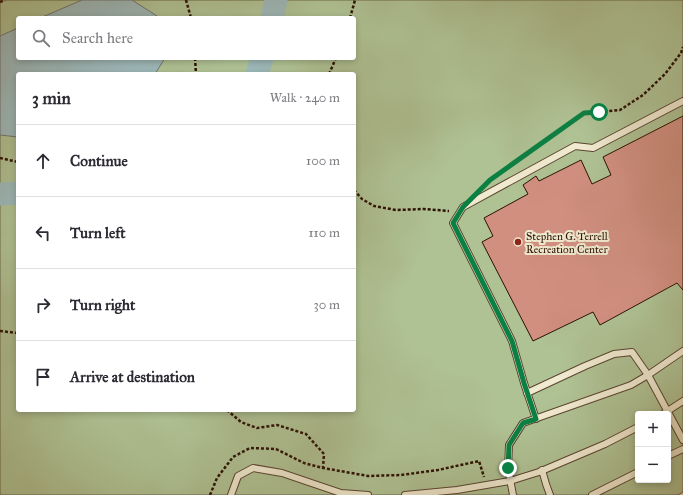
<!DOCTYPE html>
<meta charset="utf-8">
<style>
body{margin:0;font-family:"IM FELL Great Primer",serif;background:#f7f7f7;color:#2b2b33}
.controls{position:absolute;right:12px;bottom:12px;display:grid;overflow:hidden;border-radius:4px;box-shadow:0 2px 6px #0003}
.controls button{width:36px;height:36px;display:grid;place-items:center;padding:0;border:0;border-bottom:1px solid #e1e1e2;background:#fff;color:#2b2b33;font:20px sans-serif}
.stop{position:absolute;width:12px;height:12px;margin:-9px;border:3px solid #0b8043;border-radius:50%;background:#fff}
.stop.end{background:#0b8043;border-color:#fff;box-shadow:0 1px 4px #0008}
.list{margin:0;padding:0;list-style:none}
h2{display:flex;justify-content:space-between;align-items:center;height:52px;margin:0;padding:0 16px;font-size:17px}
h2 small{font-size:13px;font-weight:400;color:#7c7c81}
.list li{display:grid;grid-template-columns:26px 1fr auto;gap:12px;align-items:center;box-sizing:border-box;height:72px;padding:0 16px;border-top:1px solid #e1e1e2}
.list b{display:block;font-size:15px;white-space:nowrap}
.list em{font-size:13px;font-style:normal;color:#7c7c81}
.icon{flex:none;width:22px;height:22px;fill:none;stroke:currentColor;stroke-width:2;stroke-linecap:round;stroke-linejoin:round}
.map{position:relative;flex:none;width:683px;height:495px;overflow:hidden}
.search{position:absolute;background:#fff;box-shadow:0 2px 6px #0003;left:16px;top:16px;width:340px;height:44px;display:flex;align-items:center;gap:10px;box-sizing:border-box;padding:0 14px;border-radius:4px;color:#7c7c81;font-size:15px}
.panel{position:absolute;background:#fff;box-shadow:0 2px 6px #0003;left:16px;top:72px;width:340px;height:340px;border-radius:4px}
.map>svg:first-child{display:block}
</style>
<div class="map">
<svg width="683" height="495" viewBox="0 0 683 495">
<rect width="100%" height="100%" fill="#e8deb7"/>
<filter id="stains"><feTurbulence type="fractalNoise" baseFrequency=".005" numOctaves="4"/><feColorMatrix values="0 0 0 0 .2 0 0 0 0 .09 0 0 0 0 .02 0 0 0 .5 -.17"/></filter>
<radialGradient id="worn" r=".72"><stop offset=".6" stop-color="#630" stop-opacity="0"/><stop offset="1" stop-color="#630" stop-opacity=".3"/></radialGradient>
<!-- green -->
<path fill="#afc294" stroke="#6d694c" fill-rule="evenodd" d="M0,0H683V492L678,495H0ZM18,18H354V58H18ZM18,74H354V410H18ZM638,414H668V480H638Z"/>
<!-- water -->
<g fill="#9db9ba" stroke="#6f7571">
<path d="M82,0H132L157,16L158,18H40Z"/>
<path d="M18,28V58H165L155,74H18V137L0,135V36Z"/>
</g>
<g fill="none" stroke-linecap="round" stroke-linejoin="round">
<!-- river -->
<g stroke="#9db9ba" stroke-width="23">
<path d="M272,18L276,0"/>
<path d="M257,74L262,58"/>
<path d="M0,194L18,193"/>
</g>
</g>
<!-- building -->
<path fill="#d18f80" stroke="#2b1003" d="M683,116V290L677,283L600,325L593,312L533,341L482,242L493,236L484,218L528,194L523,185L536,176L539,181L581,160L592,184L611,175L603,157Z"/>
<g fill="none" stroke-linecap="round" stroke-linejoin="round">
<defs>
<g id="lane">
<path d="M527,393L585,366L614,354L632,352L648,375L683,440"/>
<path d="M663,414L683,401"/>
<path d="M536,419L524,383L512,341L453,223L463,207L575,146L593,148L683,101"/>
<path d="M668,456L683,449"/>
<path d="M542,470L546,484L550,495"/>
<path d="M231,495L238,476L253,468L282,473L341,493L368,495"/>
<path d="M405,495L457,490L510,481L539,472L605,444L638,427"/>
<path d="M513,495L508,468L509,445L523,423L631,385L648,375L683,351"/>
<path d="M592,495L638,472"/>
</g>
</defs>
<!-- lane casing -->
<use href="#lane" stroke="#5a4430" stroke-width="8"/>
<!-- path -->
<g stroke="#2b1003" stroke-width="2.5" stroke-dasharray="3 2" stroke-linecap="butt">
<path d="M186,0L191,18"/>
<path d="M0,2L5,0"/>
<path d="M350,18L355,0"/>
<path d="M195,58L196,74"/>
<path d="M329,74L336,58"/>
<path d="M0,158L18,162"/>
<path d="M487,183L584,113L620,110L643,95L665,74L681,53L683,47"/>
<path d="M354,190L362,199L374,206L396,210L424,209L449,211"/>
<path d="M0,331L18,333"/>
<path d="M227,410L241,422L257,428L277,425L306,434L324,454L323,468"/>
<path d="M210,495L217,478L233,457L250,448L276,449L304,463L323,468L368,476L401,475L438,470L479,461L484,477"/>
</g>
<!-- lane -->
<use href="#lane" stroke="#f0ead0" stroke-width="6"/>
</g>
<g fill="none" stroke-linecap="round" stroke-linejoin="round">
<!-- route -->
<path stroke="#0b8043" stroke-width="5" d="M508,468L509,445L523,423L536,419L524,383L512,341L453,223L463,207L490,180L584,113L599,112"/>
</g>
<!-- markers -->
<circle fill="#8f2418" stroke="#f0ead0" stroke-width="1.5" cx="518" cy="242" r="4"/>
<g text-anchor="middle" stroke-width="4" stroke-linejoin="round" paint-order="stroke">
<!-- poi labels -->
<g font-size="11" fill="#2b1003" stroke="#f0ead0" text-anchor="start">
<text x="526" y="240">Stephen G. Terrell<tspan x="526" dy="13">Recreation Center</tspan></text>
</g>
</g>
<rect width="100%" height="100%" filter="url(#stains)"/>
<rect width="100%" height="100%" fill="url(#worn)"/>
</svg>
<div class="controls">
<button>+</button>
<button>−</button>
</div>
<div class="stop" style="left:599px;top:112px"></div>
<div class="stop end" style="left:508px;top:468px"></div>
<div class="search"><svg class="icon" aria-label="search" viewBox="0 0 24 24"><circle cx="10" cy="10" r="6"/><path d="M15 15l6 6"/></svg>Search here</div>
<section class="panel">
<h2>3 min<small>Walk · 240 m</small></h2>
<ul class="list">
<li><svg class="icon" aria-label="ahead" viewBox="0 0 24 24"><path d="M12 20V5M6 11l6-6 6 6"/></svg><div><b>Continue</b></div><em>100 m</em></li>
<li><svg class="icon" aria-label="left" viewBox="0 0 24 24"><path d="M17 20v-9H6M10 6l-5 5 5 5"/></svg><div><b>Turn left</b></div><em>110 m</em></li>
<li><svg class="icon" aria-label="right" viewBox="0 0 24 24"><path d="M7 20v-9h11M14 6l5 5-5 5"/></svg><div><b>Turn right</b></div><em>30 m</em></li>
<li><svg class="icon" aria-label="arrive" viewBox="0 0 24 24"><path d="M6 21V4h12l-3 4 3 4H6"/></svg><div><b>Arrive at destination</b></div></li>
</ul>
</section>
</div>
